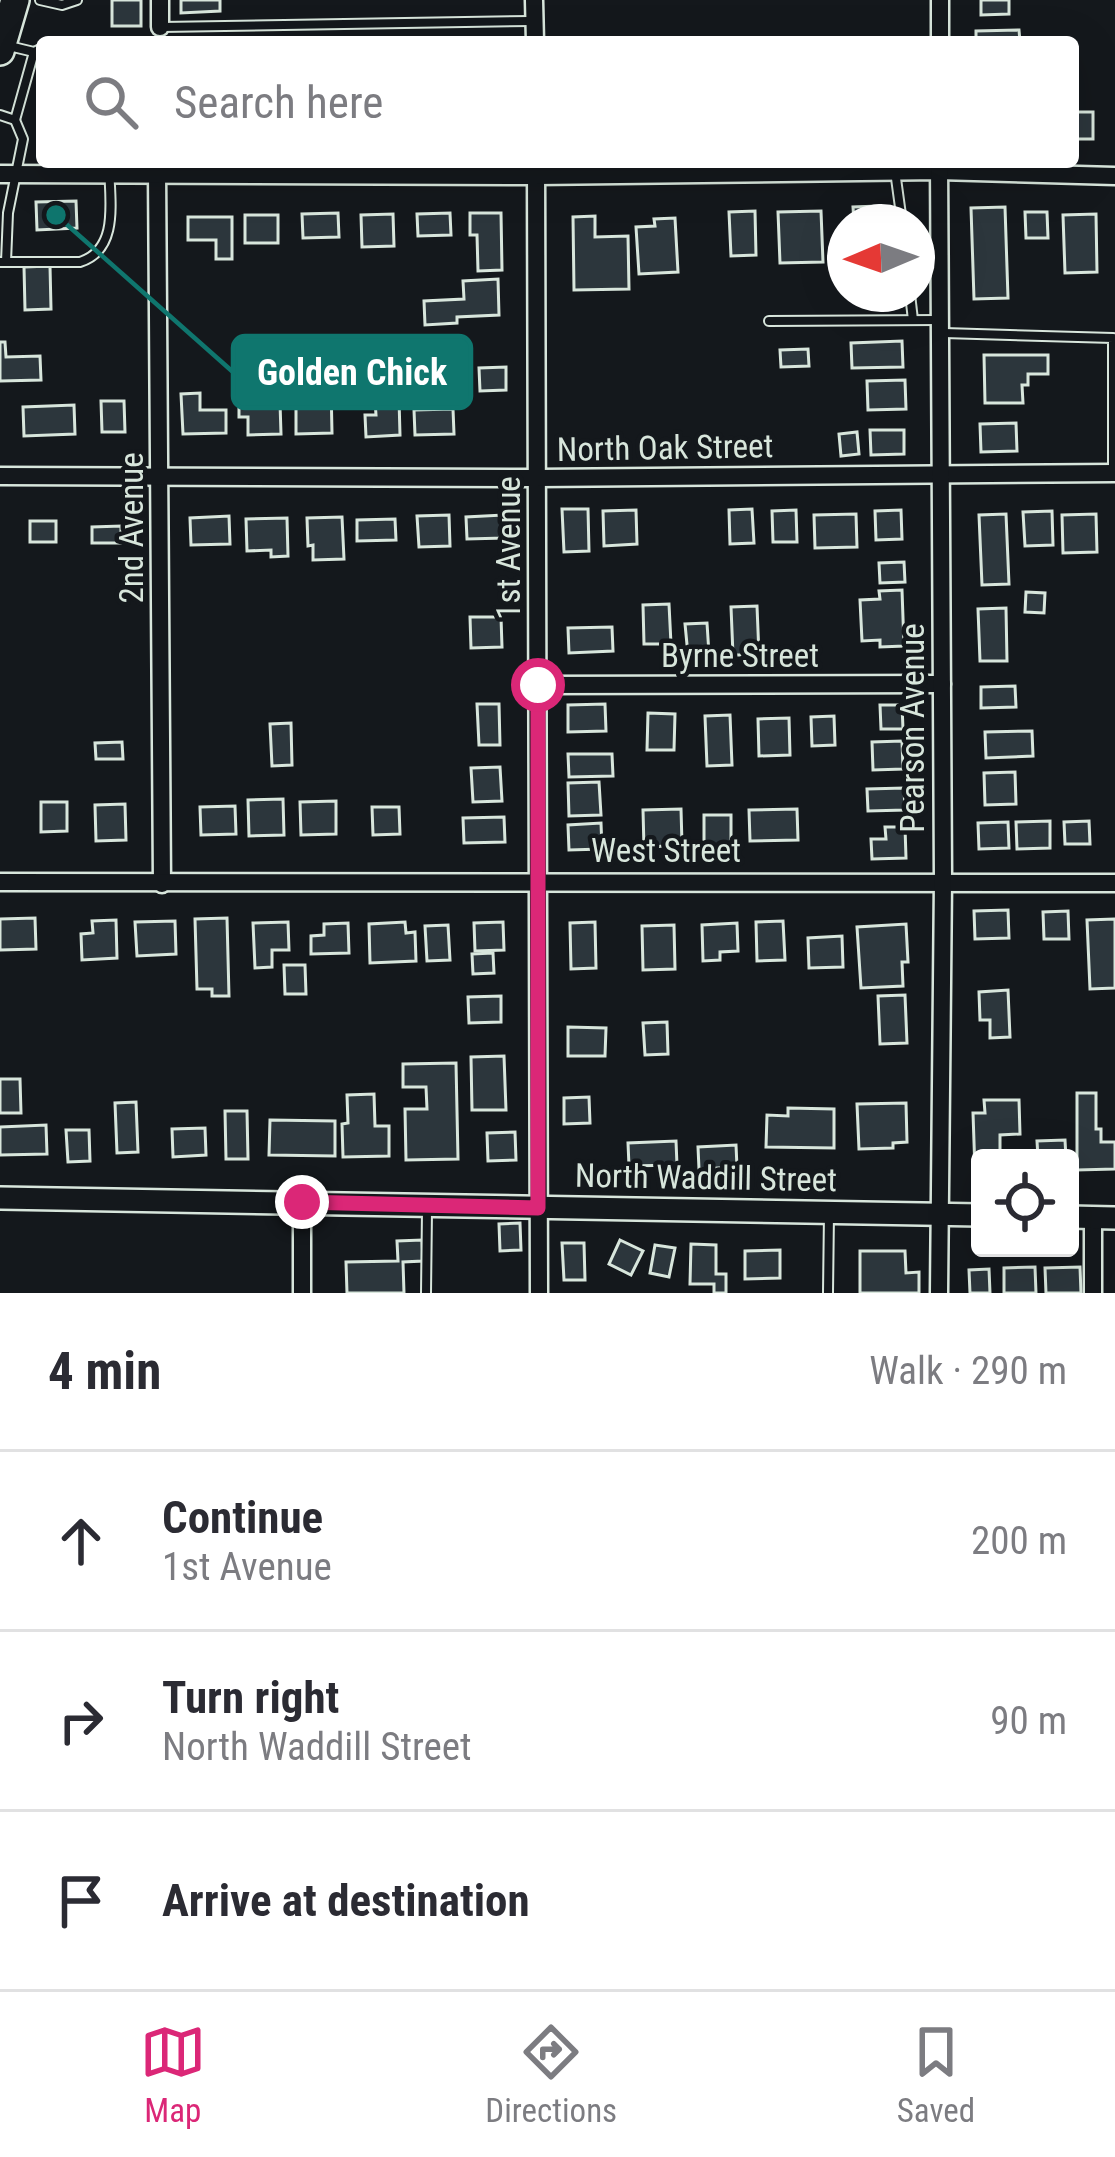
<!DOCTYPE html>
<meta charset="utf-8">
<style>
body{margin:0;font-family:"Roboto Condensed",sans-serif;background:#f7f7f7;color:#2b2b33}
.controls{position:absolute;right:36px;bottom:36px;display:grid;overflow:hidden;border-radius:12px;box-shadow:0 12px 48px #0002}
.controls button{width:108px;height:108px;display:grid;place-items:center;padding:0;border:0;border-bottom:3px solid #e1e1e2;background:#fff;color:#2b2b33;font:60px sans-serif}
.compass{position:absolute;left:827px;top:204px;width:108px;height:108px;border-radius:50%;background:#fff;box-shadow:0 12px 48px #0002;rotate:268deg}
.stop{position:absolute;width:36px;height:36px;margin:-27px;border:9px solid #db2777;border-radius:50%;background:#fff}
.stop.end{background:#db2777;border-color:#fff;box-shadow:0 3px 12px #0008}
.list{margin:0;padding:0;list-style:none}
h2{display:flex;justify-content:space-between;align-items:center;height:156px;margin:0;padding:0 48px;font-size:51px}
h2 small{font-size:39px;font-weight:400;color:#7c7c81}
.list li{display:grid;grid-template-columns:78px 1fr auto;gap:36px;align-items:center;box-sizing:border-box;height:180px;padding:0 48px;border-top:3px solid #e1e1e2}
.list b{display:block;font-size:45px;white-space:nowrap}
.list p{margin:0;font-size:39px;white-space:nowrap;color:#7c7c81}
.list em{font-size:39px;font-style:normal;color:#7c7c81}
.icon{flex:none;width:66px;height:66px;fill:none;stroke:currentColor;stroke-width:2;stroke-linecap:round;stroke-linejoin:round}
.map{position:relative;flex:none;width:1115px;height:1293px;overflow:hidden}
.search{position:absolute;background:#fff;box-shadow:0 12px 48px #0002;left:36px;right:36px;top:36px;height:132px;display:flex;align-items:center;gap:30px;box-sizing:border-box;padding:0 42px;border-radius:12px;color:#7c7c81;font-size:45px}
.sheet{height:696px;background:#fff}
nav{display:flex;justify-content:space-around;align-items:center;box-sizing:border-box;height:168px;border-top:3px solid #e1e1e2;background:#fff;font-size:33px;color:#7c7c81}
nav a{display:grid;justify-items:center;gap:6px}
nav .on{color:#db2777}
.map>svg:first-child{display:block}
</style>
<div class="map">
<svg width="1115" height="1293" viewBox="0 0 1115 1293">
<rect width="100%" height="100%" fill="#14181c"/>
<!-- building -->
<g fill="#2c363c" stroke="#d8e6dc" stroke-width="3">
<rect x="112" y="0" width="29" height="26"/>
<path d="M181,0H220V11L181,13Z"/>
<path d="M981,0H1009V14L981,15Z"/>
<path d="M1019,30L1020,42H976V31Z"/>
<rect x="1073" y="112" width="20" height="27"/>
<path d="M76,201L77,228L37,230L36,202Z"/>
<path d="M878,206V222H854L853,207Z"/>
<path d="M1005,207L1008,298L974,299L971,208Z"/>
<path d="M755,211L756,255L731,256L729,212Z"/>
<path d="M821,211L823,262L780,263L778,212Z"/>
<path d="M1025,212H1047L1048,238H1026Z"/>
<path d="M338,213L339,237L303,238L302,214Z"/>
<path d="M450,213L451,235L418,236L417,214Z"/>
<path d="M470,213H501L502,270L478,271L477,235H470Z"/>
<path d="M393,214L394,246L362,247L361,215Z"/>
<path d="M1096,214L1097,272L1065,273L1063,215Z"/>
<rect x="245" y="215" width="33" height="28"/>
<path d="M595,216V237L628,236L629,289L574,290L573,217Z"/>
<path d="M188,217H232V259H216V240H188Z"/>
<path d="M675,218L678,272L639,274L636,227L655,226L654,219Z"/>
<path d="M50,266L51,309L25,310L24,267Z"/>
<path d="M498,279L499,315L457,317V323L425,325L424,301L464,299L463,281Z"/>
<path d="M902,341L903,367L852,368L851,343Z"/>
<path d="M0,342H5L6,357L40,356L41,380L0,381Z"/>
<path d="M808,349L809,366L781,367L780,350Z"/>
<path d="M984,355H1048V374H1028V385H1022L1023,403H985Z"/>
<path d="M506,367V390L480,391L479,368Z"/>
<path d="M905,380L906,409L868,410L867,381Z"/>
<path d="M331,385L332,433L296,434V400H316V386Z"/>
<path d="M200,393V410H226V433L183,434L181,394Z"/>
<path d="M399,399L400,435L366,437L365,415H376L375,400Z"/>
<path d="M101,401H124L125,432H102Z"/>
<path d="M280,403L281,434L248,435V417H239V404Z"/>
<path d="M74,405L75,434L24,436L23,407Z"/>
<path d="M453,409L454,434L415,435L414,410Z"/>
<path d="M1016,423L1017,451L981,452L980,424Z"/>
<path d="M870,430H904V454L871,455Z"/>
<path d="M857,432L859,454L841,456L839,434Z"/>
<path d="M562,509H588L589,551L564,552Z"/>
<path d="M752,509L754,543L730,544L729,510Z"/>
<path d="M636,510L637,544L604,546L603,511Z"/>
<path d="M796,510L797,542H773L772,511Z"/>
<path d="M901,510L902,539L876,540L875,511Z"/>
<path d="M1052,511L1053,545L1025,546L1023,512Z"/>
<path d="M856,514L857,547L815,548L814,515Z"/>
<path d="M1006,514L1009,584L982,585L979,515Z"/>
<path d="M1096,514L1097,552L1063,553L1062,515Z"/>
<path d="M449,515L450,546L419,547L417,516Z"/>
<path d="M503,515L504,538L467,539L466,517Z"/>
<path d="M229,516L230,544L191,545L190,518Z"/>
<path d="M342,517L344,559L313,560V545L308,546L307,518Z"/>
<path d="M287,518L288,556L271,557V550L247,551L246,519Z"/>
<path d="M395,519L396,540L357,541V520Z"/>
<rect x="30" y="521" width="26" height="21"/>
<path d="M121,526V543H92V527Z"/>
<path d="M904,562L905,582L880,583L879,563Z"/>
<path d="M902,590L904,646L880,647V640L862,641L860,600L880,599L879,591Z"/>
<path d="M1026,592L1045,593L1044,613L1025,612Z"/>
<path d="M669,604L671,644H644L643,605Z"/>
<path d="M757,606L759,655H733L731,607Z"/>
<path d="M1006,608L1007,661H980L978,609Z"/>
<path d="M470,617H501L502,647L471,648Z"/>
<path d="M707,623L709,654L688,655L685,624Z"/>
<path d="M612,627L613,651L569,653L568,628Z"/>
<path d="M1015,686L1016,707L981,708V687Z"/>
<path d="M477,704H499L500,745H479Z"/>
<path d="M605,704L606,731L568,732V705Z"/>
<path d="M880,705H902L903,729H881Z"/>
<path d="M648,713L675,714L674,750H647Z"/>
<path d="M730,715L732,765L707,766L705,716Z"/>
<path d="M834,716L835,745L812,746L811,717Z"/>
<path d="M789,718L790,755L759,756L758,719Z"/>
<path d="M291,723L292,765L272,766L270,724Z"/>
<path d="M1032,731L1033,756L986,758L985,732Z"/>
<path d="M902,741L903,769L873,770L872,742Z"/>
<path d="M122,742L123,759H96L95,743Z"/>
<path d="M568,754H612L613,776L569,777Z"/>
<path d="M500,767L502,801L473,802L471,768Z"/>
<path d="M1015,772L1016,804L985,805L984,773Z"/>
<path d="M599,782L601,815L569,816L568,783Z"/>
<path d="M904,788L905,810L868,811L867,789Z"/>
<path d="M283,799L284,835L249,836L248,800Z"/>
<path d="M336,801V834L301,835L300,802Z"/>
<path d="M41,802H67V831L41,832Z"/>
<path d="M125,804L126,840L96,841L95,805Z"/>
<path d="M235,806L236,834L201,835L200,807Z"/>
<path d="M372,807H399L400,834L373,835Z"/>
<path d="M681,809L682,844L644,848L643,810Z"/>
<path d="M797,809L798,840L750,841L749,810Z"/>
<rect x="704" y="815" width="27" height="35"/>
<path d="M504,817L505,842L464,843L463,818Z"/>
<path d="M1050,821V848L1017,849L1016,822Z"/>
<path d="M1089,821L1090,844H1065L1064,822Z"/>
<path d="M1008,822L1009,848L979,849L978,823Z"/>
<path d="M601,823L602,849L569,850L568,825Z"/>
<path d="M885,827H905L906,858L872,859L871,839H886Z"/>
<path d="M1008,910L1009,938L975,939L974,911Z"/>
<path d="M1068,911L1069,939H1044L1043,912Z"/>
<path d="M35,918L36,949L0,950V919Z"/>
<path d="M227,918L229,996H212V989H197L195,919Z"/>
<path d="M1115,919V988L1090,989L1087,920Z"/>
<path d="M116,920L117,958L82,960L81,934L93,933L92,921Z"/>
<path d="M175,921L176,954L137,956L135,922Z"/>
<path d="M783,921L785,960L757,961L756,922Z"/>
<path d="M288,922L289,950H272V967L255,968L253,923Z"/>
<path d="M405,922L406,933L415,932L416,961L370,963L369,924Z"/>
<path d="M503,922L504,950L475,951L474,923Z"/>
<path d="M595,922L596,968L571,969L570,923Z"/>
<path d="M348,923L349,953L311,954V936L324,935V924Z"/>
<path d="M737,923L738,951L720,952V960L703,961L702,925Z"/>
<path d="M906,924L908,962H902L903,986L861,988L857,927Z"/>
<path d="M448,925L450,960L427,961L425,926Z"/>
<path d="M674,925L675,969L643,970L642,926Z"/>
<path d="M842,936L843,967L809,968L808,938Z"/>
<path d="M493,953L494,973L473,974L472,954Z"/>
<path d="M284,965H305L306,994H285Z"/>
<path d="M1008,990L1010,1037L990,1038V1020H980L979,992Z"/>
<path d="M905,995L907,1043L880,1044L878,996Z"/>
<path d="M501,996V1022L469,1023L468,997Z"/>
<path d="M667,1022L668,1054L645,1055L643,1023Z"/>
<path d="M568,1027L606,1028L605,1056H568Z"/>
<path d="M504,1056L506,1110H472L471,1057Z"/>
<path d="M456,1063L458,1159L406,1160L405,1109H427L426,1087H403V1064Z"/>
<path d="M0,1079H20L21,1113H0Z"/>
<path d="M1077,1093H1096V1129H1101V1142H1115V1169L1077,1170Z"/>
<path d="M374,1094L375,1126H389V1156L343,1157L342,1124L348,1123L347,1095Z"/>
<path d="M589,1097L590,1123L564,1124V1098Z"/>
<path d="M984,1100H1019L1020,1134L1000,1135V1158H980V1171H975L973,1113H985Z"/>
<path d="M136,1102L138,1152L117,1153L115,1103Z"/>
<path d="M906,1103L907,1142L893,1143V1148L859,1149L857,1104Z"/>
<path d="M788,1108L834,1109V1148L766,1147L767,1115L788,1116Z"/>
<path d="M225,1111H247L248,1159H226Z"/>
<path d="M270,1120L335,1121V1156L269,1155Z"/>
<path d="M46,1125L47,1154L0,1155V1127Z"/>
<path d="M205,1128L206,1155L173,1157L172,1129Z"/>
<path d="M66,1130H89L90,1161L68,1162Z"/>
<path d="M515,1132L516,1160L488,1161L487,1133Z"/>
<path d="M1065,1140L1066,1158H1038L1037,1141Z"/>
<path d="M676,1141L677,1165L629,1166L628,1143Z"/>
<path d="M736,1145L737,1167L699,1169L698,1147Z"/>
<path d="M520,1223L521,1250L500,1251L499,1224Z"/>
<path d="M422,1240L423,1261L403,1262L404,1293H347L346,1262L398,1261L397,1241Z"/>
<path d="M620,1240L643,1251L631,1275L609,1264Z"/>
<path d="M562,1243H584L585,1280H564Z"/>
<path d="M691,1244L716,1245V1274H726V1293H714V1284H690Z"/>
<path d="M655,1245L675,1248L669,1277L650,1273Z"/>
<path d="M780,1250V1278L745,1279V1251Z"/>
<path d="M860,1251H905L906,1273L919,1272V1293H860Z"/>
<path d="M1035,1267L1036,1293H1004V1268Z"/>
<path d="M1080,1267L1081,1293H1046L1045,1268Z"/>
<path d="M989,1269L990,1293H970L969,1270Z"/>
</g>
<g fill="none" stroke-linecap="round" stroke-linejoin="round">
<defs>
<g id="service">
<path d="M40,0L62,5L77,0"/>
<path d="M162,27L531,21"/>
<path d="M54,42H57"/>
<path d="M9,46L34,52L42,48"/>
<path d="M0,115L15,120L23,139L8,213L6,262"/>
<path d="M15,120L34,52"/>
<path d="M895,171L902,222"/>
<path d="M0,262H80C121,249 109,197 109,162"/>
<path d="M910,294L913,320"/>
<path d="M769,321L938,320"/>
<path d="M944,333L1113,338V471"/>
<path d="M426,1293L427,1211"/>
<path d="M828,1293L829,1213"/>
</g>
<g id="minor">
<path d="M160,0V27"/>
<path d="M534,0L535,42"/>
<path d="M940,42V0"/>
<path d="M536,162L539,1293"/>
<path d="M157,172L162,884"/>
<path d="M0,174L537,176L939,171L1115,176"/>
<path d="M0,476L538,478L1115,473"/>
<path d="M538,685L942,684"/>
<path d="M0,882L1115,883"/>
<path d="M1093,1218V1293"/>
<path d="M302,1293V1202"/>
<path d="M939,1293L943,880L939,162"/>
</g>
<g id="tertiary">
<path d="M0,1198L980,1215"/>
<path d="M1070,1217L1115,1218"/>
</g>
<path id="trunk" d="M0,51L15,0"/>
</defs>
<!-- service casing -->
<use href="#service" stroke="#d8e6dc" stroke-width="12"/>
<!-- minor casing -->
<use href="#minor" stroke="#d8e6dc" stroke-width="21"/>
<!-- tertiary casing -->
<use href="#tertiary" stroke="#d8e6dc" stroke-width="26"/>
<!-- trunk casing -->
<use href="#trunk" stroke="#d8e6dc" stroke-width="32"/>
<!-- service -->
<use href="#service" stroke="#14181c" stroke-width="8"/>
<!-- minor -->
<use href="#minor" stroke="#14181c" stroke-width="16"/>
<!-- tertiary -->
<use href="#tertiary" stroke="#14181c" stroke-width="21"/>
<!-- trunk -->
<use href="#trunk" stroke="#14181c" stroke-width="27"/>
</g>
<g fill="none" stroke-linecap="round" stroke-linejoin="round">
<!-- route -->
<path stroke="#db2777" stroke-width="15" d="M302,1202L538,1208V685"/>
</g>
<g text-anchor="middle" stroke-width="9" stroke-linejoin="round" paint-order="stroke">
<!-- street labels -->
<g font-size="33" fill="#d8e6dc" stroke="#14181c">
<text transform="translate(665 447) rotate(-1)" y="12">North Oak Street</text>
<text transform="translate(131 528) rotate(-90)" y="12">2nd Avenue</text>
<text transform="translate(508 548) rotate(-90)" y="12">1st Avenue</text>
<text x="740" y="667">Byrne Street</text>
<text transform="translate(912 728) rotate(-90)" y="12">Pearson Avenue</text>
<text x="666" y="862">West Street</text>
<text transform="translate(706 1177) rotate(1)" y="12">North Waddill Street</text>
</g>
</g>
<!-- callouts -->
<path fill="none" stroke="#0f766e" stroke-width="4.5" d="M56 215L233 372"/>
<circle fill="#0f766e" stroke="#14181c" stroke-width="4.5" cx="56" cy="215" r="12"/>
<rect fill="#0f766e" stroke="#0f766e" stroke-width="4.5" x="233" y="336" width="238" height="72" rx="12"/>
<g font-size="36" text-anchor="middle" font-weight="bold" fill="#fff">
<text x="352" y="385">Golden Chick</text>
</g>
</svg>
<div class="controls">
<button><svg class="icon" aria-label="locate" viewBox="0 0 24 24"><circle cx="12" cy="12" r="6"/><path d="M12 2v4M12 18v4M2 12h4M18 12h4"/></svg></button>
</div>
<svg class="compass" viewBox="-18 -18 36 36"><path d="M0-13l5 13h-10z" fill="#e53935"/><path d="M0 13l5-13h-10z" fill="#7c7c81"/></svg>
<div class="stop" style="left:538px;top:685px"></div>
<div class="stop end" style="left:302px;top:1202px"></div>
<div class="search"><svg class="icon" aria-label="search" viewBox="0 0 24 24"><circle cx="10" cy="10" r="6"/><path d="M15 15l6 6"/></svg>Search here</div>
</div>
<section class="sheet">
<h2>4 min<small>Walk · 290 m</small></h2>
<ul class="list">
<li><svg class="icon" aria-label="ahead" viewBox="0 0 24 24"><path d="M12 20V5M6 11l6-6 6 6"/></svg><div><b>Continue</b><p>1st Avenue</p></div><em>200 m</em></li>
<li><svg class="icon" aria-label="right" viewBox="0 0 24 24"><path d="M7 20v-9h11M14 6l5 5-5 5"/></svg><div><b>Turn right</b><p>North Waddill Street</p></div><em>90 m</em></li>
<li><svg class="icon" aria-label="arrive" viewBox="0 0 24 24"><path d="M6 21V4h12l-3 4 3 4H6"/></svg><div><b>Arrive at destination</b></div></li>
</ul>
</section>
<nav>
<a class="on"><svg class="icon" aria-label="map" viewBox="0 0 24 24"><path d="M3 6l6-2 6 2 6-2v14l-6 2-6-2-6 2zM9 4v14M15 6v14"/></svg>Map</a>
<a><svg class="icon" aria-label="directions" viewBox="0 0 24 24"><path d="M12 3l9 9-9 9-9-9zM9 14v-3h6M13 9l2 2-2 2"/></svg>Directions</a>
<a><svg class="icon" aria-label="saved" viewBox="0 0 24 24"><path d="M7 4h10v16l-5-4-5 4z"/></svg>Saved</a>
</nav>
